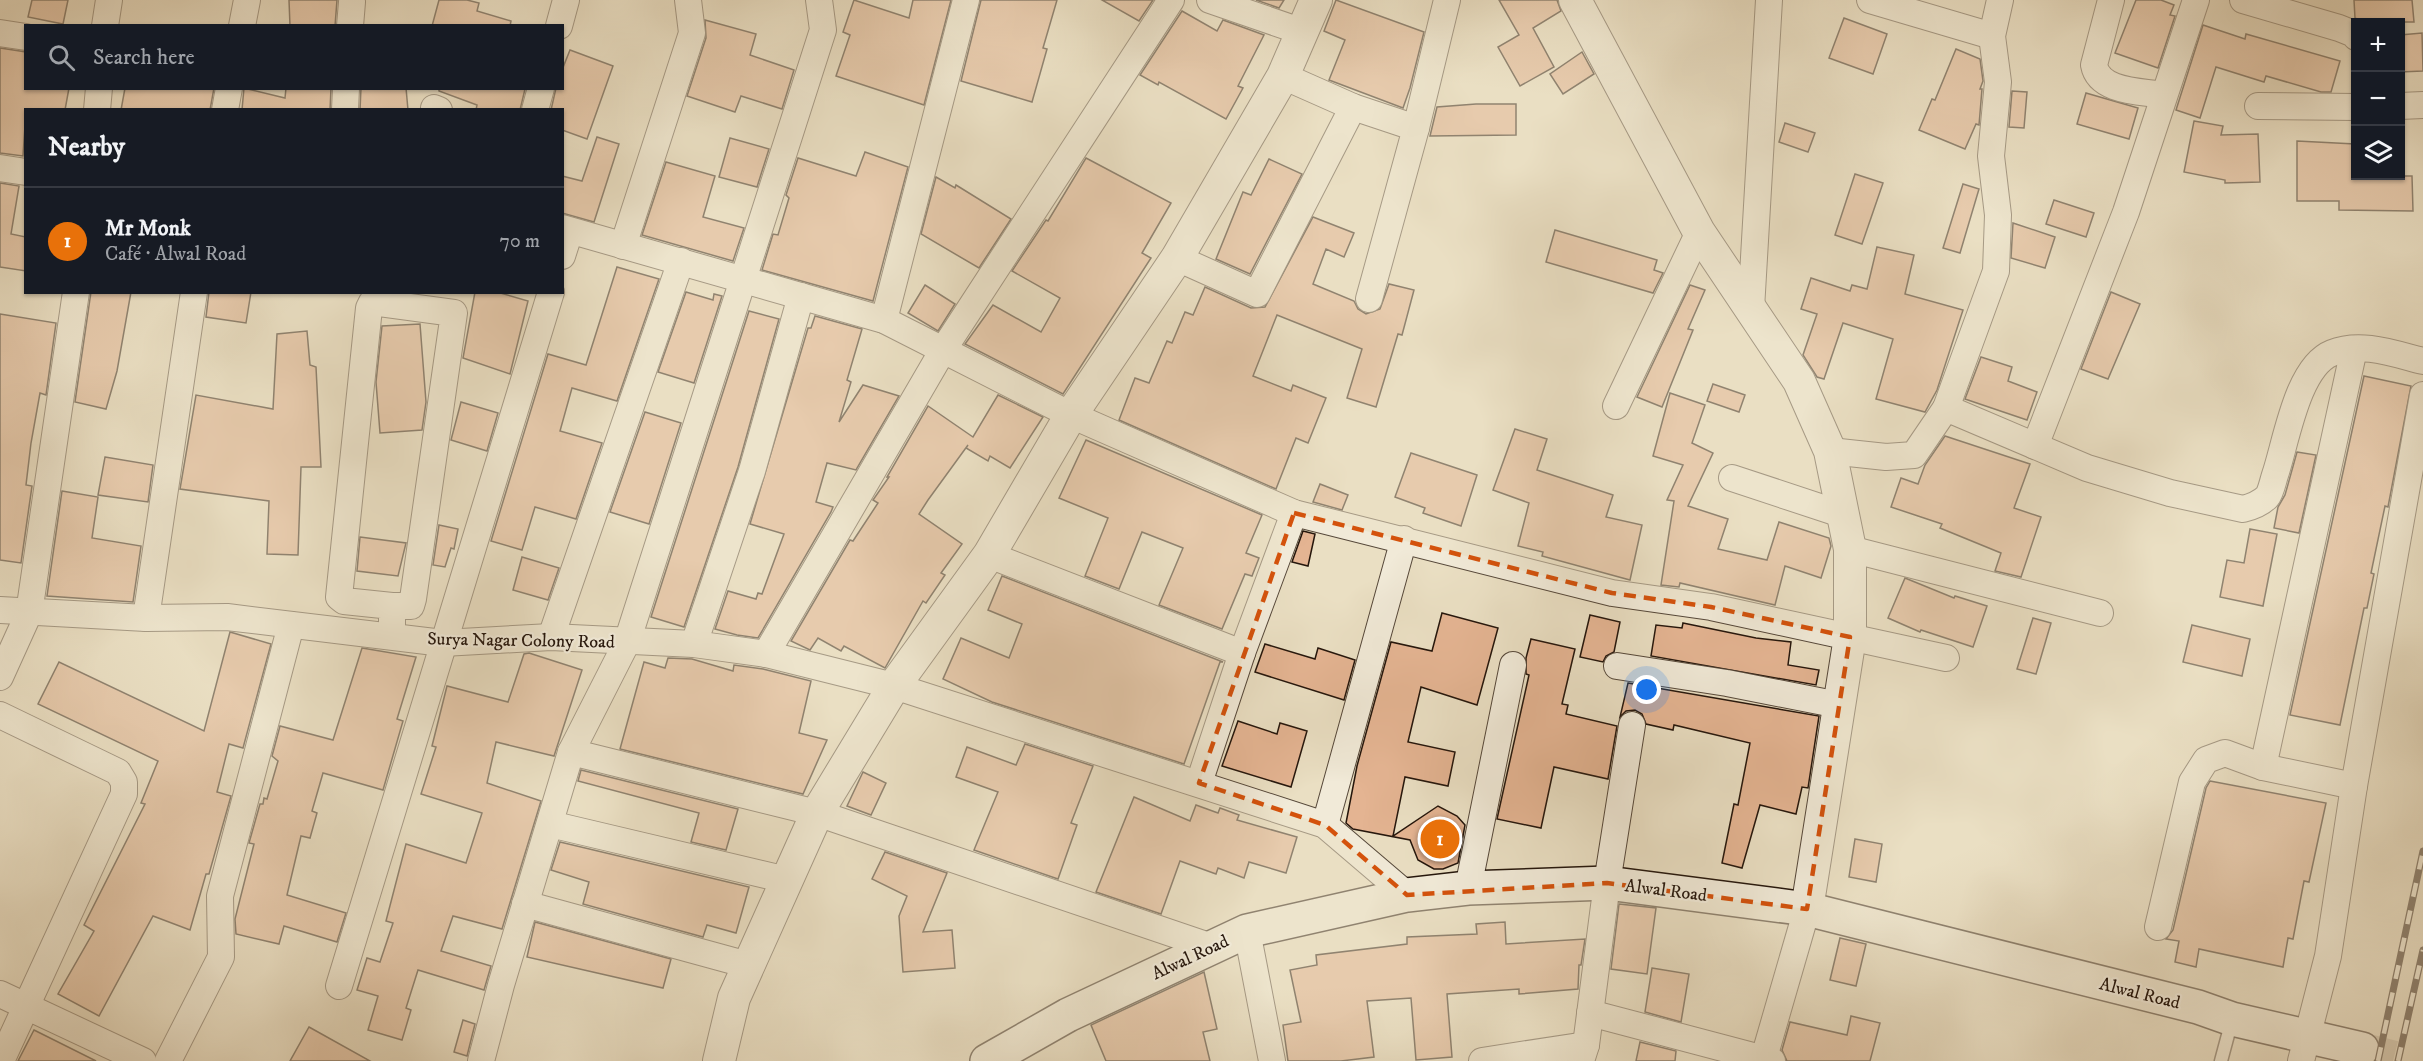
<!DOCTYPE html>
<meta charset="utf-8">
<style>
body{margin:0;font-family:"IM FELL DW Pica",serif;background:#20242c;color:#f1f3f6}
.controls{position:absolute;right:18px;top:18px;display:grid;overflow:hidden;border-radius:0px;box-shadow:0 2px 4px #0004}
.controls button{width:54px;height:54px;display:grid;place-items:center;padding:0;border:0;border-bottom:2px solid #363941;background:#171b24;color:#f1f3f6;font:30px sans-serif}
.you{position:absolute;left:1647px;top:690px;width:21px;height:21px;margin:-15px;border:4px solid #fff;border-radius:50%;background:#1a73e8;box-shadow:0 0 0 9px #1a73e833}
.badge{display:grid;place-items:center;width:39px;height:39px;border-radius:50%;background:#c59692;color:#fff;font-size:20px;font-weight:700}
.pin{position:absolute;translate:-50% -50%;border:3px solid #fff;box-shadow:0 2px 6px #0006}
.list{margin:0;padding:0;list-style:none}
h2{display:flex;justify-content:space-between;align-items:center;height:78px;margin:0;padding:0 24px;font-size:26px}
h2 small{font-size:20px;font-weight:400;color:#9ea1a6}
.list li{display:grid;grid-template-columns:39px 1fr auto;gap:18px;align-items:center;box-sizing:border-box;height:108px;padding:0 24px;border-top:2px solid #363941}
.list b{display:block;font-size:22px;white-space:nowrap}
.list p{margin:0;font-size:20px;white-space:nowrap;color:#9ea1a6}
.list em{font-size:20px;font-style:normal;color:#9ea1a6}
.icon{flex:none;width:33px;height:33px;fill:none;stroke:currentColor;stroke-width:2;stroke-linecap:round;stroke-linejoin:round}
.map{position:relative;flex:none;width:2423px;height:1061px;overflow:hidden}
.search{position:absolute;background:#171b24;box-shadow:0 2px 4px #0004;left:24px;top:24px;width:540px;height:66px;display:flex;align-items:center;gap:15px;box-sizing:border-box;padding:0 21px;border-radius:0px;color:#9ea1a6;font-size:22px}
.panel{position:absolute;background:#171b24;box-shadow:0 2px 4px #0004;left:24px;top:108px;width:540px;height:186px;border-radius:0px}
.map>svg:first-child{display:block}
</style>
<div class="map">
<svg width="2423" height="1061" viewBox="0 0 2423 1061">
<rect width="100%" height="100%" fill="#eadfc3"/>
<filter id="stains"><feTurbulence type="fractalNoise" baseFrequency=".00333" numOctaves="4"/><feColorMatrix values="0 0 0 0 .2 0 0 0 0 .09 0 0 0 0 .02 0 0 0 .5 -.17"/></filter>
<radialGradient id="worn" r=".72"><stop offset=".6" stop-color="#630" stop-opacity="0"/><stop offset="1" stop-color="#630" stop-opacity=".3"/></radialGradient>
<!-- building -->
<g fill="#e4b492" stroke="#25160c" stroke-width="1.5">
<path d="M32,0H68L63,24L28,17Z"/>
<path d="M289,0H337L335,26H290Z"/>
<path d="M439,0H467L479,3L477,11L511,21L510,26H432Z"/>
<path d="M854,0L909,18L913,0H951L924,105L836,76L850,35L843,32Z"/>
<path d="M981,0H1057L1043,48L1047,49L1032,102L961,81Z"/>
<path d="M1102,0H1153L1139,21Z"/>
<path d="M1256,0H1284L1279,8Z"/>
<path d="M1336,0L1424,32L1410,88L1403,108L1329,80L1345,40L1324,31Z"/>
<path d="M1499,0H1557L1561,11L1533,28L1554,67L1520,86L1498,47L1519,35Z"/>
<path d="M2136,0H2161L2174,5L2170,15L2175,16L2158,68L2115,53Z"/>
<path d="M2354,0H2412L2414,22H2363L2355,18Z"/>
<path d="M1182,11L1217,31L1223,20L1264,35L1238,86L1243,88L1226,119L1159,82L1158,85L1140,75Z"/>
<path d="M1844,18L1887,34L1873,74L1829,58Z"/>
<path d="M705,20L756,34L750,55L794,70L782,109L741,96L735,112L687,96L706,38Z"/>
<path d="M2203,25L2245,39L2246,34L2340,61L2331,92H2321L2266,76L2264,82L2216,67L2200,118L2176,110Z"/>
<path d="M2422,33L2423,71L2400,72V35Z"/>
<path d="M0,48L26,52V88H69L65,110H26L23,156L0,153Z"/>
<path d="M1956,49L1980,59L1983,81L1980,89H1982L1979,125L1976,124L1965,149L1919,130L1932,99L1935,100Z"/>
<path d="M570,50L613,66L587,139L562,130V110H551L556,88H562V70Z"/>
<path d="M1582,52L1594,74L1563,94L1550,74Z"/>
<path d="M125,88H214L210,110H121Z"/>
<path d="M244,88L285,98L286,88H331L330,110H242Z"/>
<path d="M361,88H406L408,110H360Z"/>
<path d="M439,88H522L525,89L520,110H476L477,105L439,91Z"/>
<path d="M2012,91L2027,92L2024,128L2009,127Z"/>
<path d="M2086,93L2138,108L2129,139L2077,124Z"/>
<path d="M1476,104H1516V135L1430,136L1437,107Z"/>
<path d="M2194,121L2223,126L2221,135L2258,134L2260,182L2225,183V180L2184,172Z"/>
<path d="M1785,123L1815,133L1808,152L1779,142Z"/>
<path d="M597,137L619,144L594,222L562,213V176L582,181Z"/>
<path d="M730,138L769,149L757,187L719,177Z"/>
<path d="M2297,141L2355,144V176H2412L2413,211L2339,210V201H2297Z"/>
<path d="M865,152L908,167L873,301L762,270L773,234L778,235L789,198L786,195L798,158L856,176Z"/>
<path d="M1086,158L1171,203L1142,253L1151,258L1063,394L965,344L993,305L1041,332L1060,298L1012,271L1046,220L1048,221Z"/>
<path d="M1269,159L1302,174L1250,274L1216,259L1243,192L1251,195Z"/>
<path d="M666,162L715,176L703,217L744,228L733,261L642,235Z"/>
<path d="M1855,174L1883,183L1862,244L1835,235Z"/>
<path d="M936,177L955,188L956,185L1011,219L979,268L921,234Z"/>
<path d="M0,183L19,186L11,234L26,237V271L0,267Z"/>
<path d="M1963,184L1979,189L1960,253L1943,248Z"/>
<path d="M2054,200L2094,213L2086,237L2046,224Z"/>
<path d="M1313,217L1354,233L1344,257L1326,249L1313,284L1354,301L1358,309L1366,314L1380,309L1389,284L1414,290L1402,335L1398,334L1376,407L1347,398L1362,349L1277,315L1253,376L1291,391L1293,385L1326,398L1308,443L1296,438L1276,489L1119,420L1135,378L1149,383L1167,341L1172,343L1185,312L1193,315L1205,287L1251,308L1265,307Z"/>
<path d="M2013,223L2055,237L2045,268L2011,258Z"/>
<path d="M1555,230L1657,260L1654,270L1663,273L1653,293L1546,262Z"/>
<path d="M1877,247L1914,255L1905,294L1963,310L1937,390L1925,412L1876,399L1893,339L1843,323L1824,379L1817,377L1803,355L1817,314L1801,309L1811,278L1850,291L1852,285L1867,289Z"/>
<path d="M617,267L659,279L617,401L572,388L560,431L602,443L576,519L535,507L522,550L491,541L548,354L586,365Z"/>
<path d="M925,285L955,304L938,331L908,313Z"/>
<path d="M1690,285L1705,290L1688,329L1693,330L1662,407L1637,397Z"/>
<path d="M91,292H131L117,371L106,409L75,402Z"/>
<path d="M209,292H251L246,323L206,317Z"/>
<path d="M475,292H497L528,301L510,374L463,358Z"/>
<path d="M686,292L713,300L714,294L722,296L694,383L658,372Z"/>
<path d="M2111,292L2140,304L2108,379L2081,369Z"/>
<path d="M749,311L779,319L738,467L684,627L651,617Z"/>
<path d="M0,314L56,323L46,395L40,393L31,443L26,485L32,486L21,563L0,560Z"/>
<path d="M815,316L862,329L847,380L851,382L839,422L863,385L899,396L856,470L827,463L816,502L833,507L831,512L758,638L737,635L715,629L728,591L756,599L758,593L762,594L784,534L750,524L808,328H811Z"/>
<path d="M420,324L426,402L422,430L380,433L376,382L382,326Z"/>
<path d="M307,331L310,365L316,367L321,467H301L298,555L267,554L269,501L180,489L196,395L273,409L277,334Z"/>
<path d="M1981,357L2012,367L2008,381L2037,392L2027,420L1965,399Z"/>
<path d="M2364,376L2411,386L2388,507L2385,506L2371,573L2374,574L2367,608H2364L2340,725L2290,715Z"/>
<path d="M1713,384L1745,395L1739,412L1707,401Z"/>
<path d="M1670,393L1705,405L1692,443L1713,453L1688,506L1728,519L1718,549L1767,560L1779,522L1829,538L1831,546L1821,578L1785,566L1775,605L1680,583L1679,587L1661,585L1674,501L1667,500L1683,465L1653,456Z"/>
<path d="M998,395L1043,417L1010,468L990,456L988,461L966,448L968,445L928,500L919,514L962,544L941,573L945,575L926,603L923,601L885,668L844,646L841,651L818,638L810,650L791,641L850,540L853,541L878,503L873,500L889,477H887L928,406L973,437Z"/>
<path d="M461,402L498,413L487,451L451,440Z"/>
<path d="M645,412L681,423L649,524L610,512Z"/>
<path d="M1515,429L1547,439L1537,470L1613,495L1606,517L1642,525L1630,580L1542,556L1543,552L1518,546L1529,503L1493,490Z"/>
<path d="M1945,436L2030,464L2014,508L2041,517L2021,577L1995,571L2001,553L1940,528L1942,524L1891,507L1901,478L1918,484L1925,465Z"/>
<path d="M1086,440L1262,515L1246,553L1259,558L1252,576L1245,574L1222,629L1159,605L1183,548L1142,532L1119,589L1085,576L1108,518L1059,498Z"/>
<path d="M2297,452L2316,455L2299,533L2274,528L2278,507L2285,495Z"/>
<path d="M1411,453L1477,475L1461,526L1423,513L1425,508L1395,497Z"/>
<path d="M105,457L153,465L148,502L98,495Z"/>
<path d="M1320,484L1348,495L1342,510L1313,502Z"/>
<path d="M62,491L98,497L92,538L141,546L133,602L47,596Z"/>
<path d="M439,525L458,529L454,549L451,548L445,567L433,565Z"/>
<path d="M2250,529L2277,534L2263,606L2220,597L2227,560L2244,563Z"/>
<path d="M1303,531L1315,534L1308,566L1292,562Z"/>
<path d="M360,537L406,543L398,576L357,571Z"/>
<path d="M522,557L559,568L548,600L513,590Z"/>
<path d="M1002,576L1223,662H1220L1184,764L992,702L943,679L961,638L1009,658L1022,624L988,610Z"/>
<path d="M1905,578L1954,598L1955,596L1987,606L1973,647L1921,630L1920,632L1888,618Z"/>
<path d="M1442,613L1498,628L1477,705L1421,687L1408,742L1455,752L1448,786L1405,777L1393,836L1438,806L1457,816L1465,825L1458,863L1443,869H1434L1418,860L1410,840L1353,829L1346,823L1357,766L1391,642L1432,651Z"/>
<path d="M1590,615L1620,622L1614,652L1606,656L1603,662L1580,657Z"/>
<path d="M2033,618L2051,623L2036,674L2017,669Z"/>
<path d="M1683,623L1756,638L1791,642L1788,665L1819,670L1816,685L1651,656L1656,625L1682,628Z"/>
<path d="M2192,625L2250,639L2242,676L2183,662Z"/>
<path d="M230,632L271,644L243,748L229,744L217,792L231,796L209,874H206L190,930L153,916L99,1016L58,994L94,931L84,925L145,804L141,803L158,761L38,704L59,662L204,731Z"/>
<path d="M1531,639L1575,649L1562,704L1568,705L1566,714L1617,726L1608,779L1554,767L1541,828L1497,819L1529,675L1526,674V658Z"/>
<path d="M1265,644L1315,659L1318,648L1355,660L1344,700L1255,672Z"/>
<path d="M362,648L416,657L397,719L403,721L383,790L323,773L312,811L317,813L310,838L301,836L287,895L346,913L337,942L284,926L279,944L236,934L235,919L254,844L249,843L260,804H263L264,798L267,799L278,761L272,756L280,726L333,740Z"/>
<path d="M529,653L582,670L554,756L496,742L487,783L541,801L502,929L453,916L441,951L491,966L484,990L418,970L406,1008L411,1010L402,1040L368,1030L378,996L357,990L367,958L380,962L393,923L386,921L406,844L466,863L482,813L421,794L436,747L432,746L447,686L508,702L524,654Z"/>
<path d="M668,658L692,659L733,671L734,665L763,669L811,681L799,733L827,740L803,794L620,749L644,662L665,668Z"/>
<path d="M1628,683L1819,716L1808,788L1802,787L1796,814L1760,805L1742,868L1722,863L1734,804L1738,805L1750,743L1674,725L1673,730L1646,724L1642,714L1635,710L1626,711L1620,717Z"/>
<path d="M1238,721L1277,734L1280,723L1307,731L1291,787L1222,766Z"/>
<path d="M1025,744L1093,766L1071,823L1077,825L1058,879L974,850L998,792L956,777L967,747L1016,765Z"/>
<path d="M581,770L738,809L726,850L691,842L699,813L578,781Z"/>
<path d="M863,772L886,783L871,815L847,806Z"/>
<path d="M2210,781L2326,803L2309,882L2304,881L2293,939L2288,938L2283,967L2199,949L2196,967L2175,962L2179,941L2166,939L2173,930L2206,788Z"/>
<path d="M1134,797L1190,821L1196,805L1218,813L1220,808L1239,815L1237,820L1297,837L1286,873L1249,862L1244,878L1218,868L1216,874L1180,861L1161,914L1096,892Z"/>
<path d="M1855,839L1882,844L1876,882L1849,877Z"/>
<path d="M560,842L749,887L736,933L707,925L703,937L583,904L589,882L551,870Z"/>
<path d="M885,852L947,873L923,932L952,930L955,968L903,972L899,916L907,896L872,879Z"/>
<path d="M1619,904L1656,908L1647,974L1611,969Z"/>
<path d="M535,922L671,959L663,988L527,957Z"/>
<path d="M1505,922L1506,944L1585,939L1581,965H1579L1578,989L1519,994V989L1447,994L1452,1057L1416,1060L1411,998L1367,1001L1374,1057L1341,1061H1288L1283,1025L1301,1022L1290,970L1317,965L1316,955L1407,944V937L1477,934L1476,924Z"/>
<path d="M1840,938L1866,944L1856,986L1830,980Z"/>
<path d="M1652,968L1689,974L1681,1022L1645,1012Z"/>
<path d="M1204,972L1217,1029L1203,1032L1210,1061H1106L1091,1025Z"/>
<path d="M1851,1016L1880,1023L1870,1061H1787L1782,1050L1790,1022L1847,1035Z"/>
<path d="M463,1020L475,1024L467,1056L454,1052Z"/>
<path d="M309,1027L370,1061H290Z"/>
<path d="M34,1030L96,1061H18Z"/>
<path d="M1640,1042L1676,1051L1675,1061H1636Z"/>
</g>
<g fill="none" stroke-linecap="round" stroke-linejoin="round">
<!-- secondary-tunnel -->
<path stroke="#c3b79e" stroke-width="33" stroke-dasharray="33 16" stroke-linecap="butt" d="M2362,1049L2408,1061"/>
<defs>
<path id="service" d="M2221,1061L2232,1020"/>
<g id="minor">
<path d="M1210,0L1303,32"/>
<path d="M1870,0L1992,36"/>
<path d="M2111,0L2094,65C2099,92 2140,91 2163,95"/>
<path d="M2243,0L2339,28L2354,34L2356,37"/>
<path d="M105,26L109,0"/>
<path d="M242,26L247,0"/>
<path d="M350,26L352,2"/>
<path d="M559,26L566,0"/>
<path d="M0,33L26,37"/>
<path d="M1283,76L1353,107L1416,128L1369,299"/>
<path d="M2258,106L2356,107"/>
<path d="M2400,106L2423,105"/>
<path d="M434,108L439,110"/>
<path d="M97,110L99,88"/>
<path d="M225,110L229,88"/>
<path d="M345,110L346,88"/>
<path d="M535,110L541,88"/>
<path d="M1416,128L1447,0"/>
<path d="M0,168L26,172"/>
<path d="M562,228L884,320L1071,415L1294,513L1612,593L1711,607L1946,658"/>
<path d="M623,246L692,33L688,0"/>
<path d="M562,256L570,231"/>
<path d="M1177,258L1257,294L1353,107"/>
<path d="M1751,309L1769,0"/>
<path d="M884,320L966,0"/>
<path d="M1616,406L1699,232"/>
<path d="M1946,408L1996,271L1998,215L1991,156L1998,82L1992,36L2000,0"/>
<path d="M2035,446L2126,212L2196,0"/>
<path d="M1830,451L1886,457L1914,455L1946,408L2087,468L2170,493L2243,509C2251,507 2261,503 2267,497C2271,492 2273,481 2275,475C2286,443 2297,367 2332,353C2361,341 2395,354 2423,361"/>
<path d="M1732,478L1844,515"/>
<path d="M1850,549L2100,613"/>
<path d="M989,555L1242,653"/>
<path d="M0,610L146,618L227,617L443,643L551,637L694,644L766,654L894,686L1325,825L1407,895"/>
<path d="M146,618L194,292"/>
<path d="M392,636V606L344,601L339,597L369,308L372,302L454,313L413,599L411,606H392"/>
<path d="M551,637L681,261"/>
<path d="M694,644L752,471L801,296"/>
<path d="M766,654L943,350L1171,0"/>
<path d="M1617,666L1727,683L1839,705"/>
<path d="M0,677L29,613L76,292"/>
<path d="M0,715L118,772L124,782V794L1,1061"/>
<path d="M571,752L817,813L1212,947"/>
<path d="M2263,767L2354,349"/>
<path d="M1199,783L1242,653L1294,513"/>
<path d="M550,824L787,880"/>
<path d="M1325,825L1404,539"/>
<path d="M1468,888L1513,665"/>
<path d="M525,904L748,965"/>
<path d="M2158,927L2192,782L2206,760L2225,753L2263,767L2354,786"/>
<path d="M1247,931L1272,1061"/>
<path d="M339,986L551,292"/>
<path d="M0,994L143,1061"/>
<path d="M1590,1013L1772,1061"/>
<path d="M168,1061L221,957L220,896L291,625"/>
<path d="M481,1061L501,985L571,752L627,642L823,30L819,0"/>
<path d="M1482,1061L1586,1045"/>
<path d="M1581,1061L1586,1045L1607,883L1632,725"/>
<path d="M1763,1061L1807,909"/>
<path d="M2301,1061L2328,956L2354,786L2423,395"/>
</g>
<g id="tertiary">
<path d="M1575,0L1699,232L1799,381L1830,451L1850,549V637L1807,909"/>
<path d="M719,1061L734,998L817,813L894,686L989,555L1071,415L1177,258L1283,76L1316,0"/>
</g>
<path id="secondary" d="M987,1061L1068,1015L1247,931L1407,895L1468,888L1607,883L1807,909L2198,1007L2232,1019L2362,1049"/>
</defs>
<!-- service casing -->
<use href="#service" stroke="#56483a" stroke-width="15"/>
<!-- minor casing -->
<use href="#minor" stroke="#56483a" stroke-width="28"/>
<!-- tertiary casing -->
<use href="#tertiary" stroke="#56483a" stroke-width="34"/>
<!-- secondary casing -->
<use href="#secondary" stroke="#25160c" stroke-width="36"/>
<!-- service -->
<use href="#service" stroke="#f1ead8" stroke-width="12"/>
<!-- minor -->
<use href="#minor" stroke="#f1ead8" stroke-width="26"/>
<!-- tertiary -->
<use href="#tertiary" stroke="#f1ead8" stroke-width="32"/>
<!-- secondary -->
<use href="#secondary" stroke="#f1ead8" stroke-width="33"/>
<defs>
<g id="rail">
<path d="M2378,1061L2423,851"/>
<path d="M2398,1061L2423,950"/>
</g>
</defs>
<!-- rail casing -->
<use href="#rail" stroke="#25160c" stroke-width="7"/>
<!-- rail -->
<use href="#rail" stroke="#f1ead8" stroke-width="4.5" stroke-dasharray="14" stroke-linecap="butt"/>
</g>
<!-- marked area -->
<path d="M0 0H2423V1061H0ZM1294,513L1612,593L1711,607L1850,637L1807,909L1607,883L1407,895L1325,825L1199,783Z" fill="#eadfc3" fill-opacity=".55" fill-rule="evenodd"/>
<path fill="none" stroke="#d4520c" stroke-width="4.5" stroke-dasharray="12 8" stroke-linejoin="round" d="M1294,513L1612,593L1711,607L1850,637L1807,909L1607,883L1407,895L1325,825L1199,783Z"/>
<g text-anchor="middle" stroke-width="4.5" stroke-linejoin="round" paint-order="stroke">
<!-- street labels -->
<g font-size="18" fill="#25160c" stroke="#f1ead8">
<text transform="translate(521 640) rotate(1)" y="6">Surya Nagar Colony Road</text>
<text transform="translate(1666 890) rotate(7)" y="6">Alwal Road</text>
<text transform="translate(1190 957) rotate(-25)" y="6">Alwal Road</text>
<text transform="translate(2140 993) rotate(14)" y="6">Alwal Road</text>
</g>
</g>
<rect width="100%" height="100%" filter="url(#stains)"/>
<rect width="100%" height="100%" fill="url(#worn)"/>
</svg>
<div class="controls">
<button>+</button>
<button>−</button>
<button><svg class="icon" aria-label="layers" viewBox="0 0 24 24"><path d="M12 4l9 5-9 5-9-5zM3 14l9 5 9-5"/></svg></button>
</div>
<div class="you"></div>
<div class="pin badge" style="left:1440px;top:839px;background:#e8710a">1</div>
<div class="search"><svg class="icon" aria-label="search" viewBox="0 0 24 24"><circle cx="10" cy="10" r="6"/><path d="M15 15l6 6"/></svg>Search here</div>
<section class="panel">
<h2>Nearby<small></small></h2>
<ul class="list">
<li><span class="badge" style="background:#e8710a">1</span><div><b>Mr Monk</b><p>Café · Alwal Road</p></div><em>70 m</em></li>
</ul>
</section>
</div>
